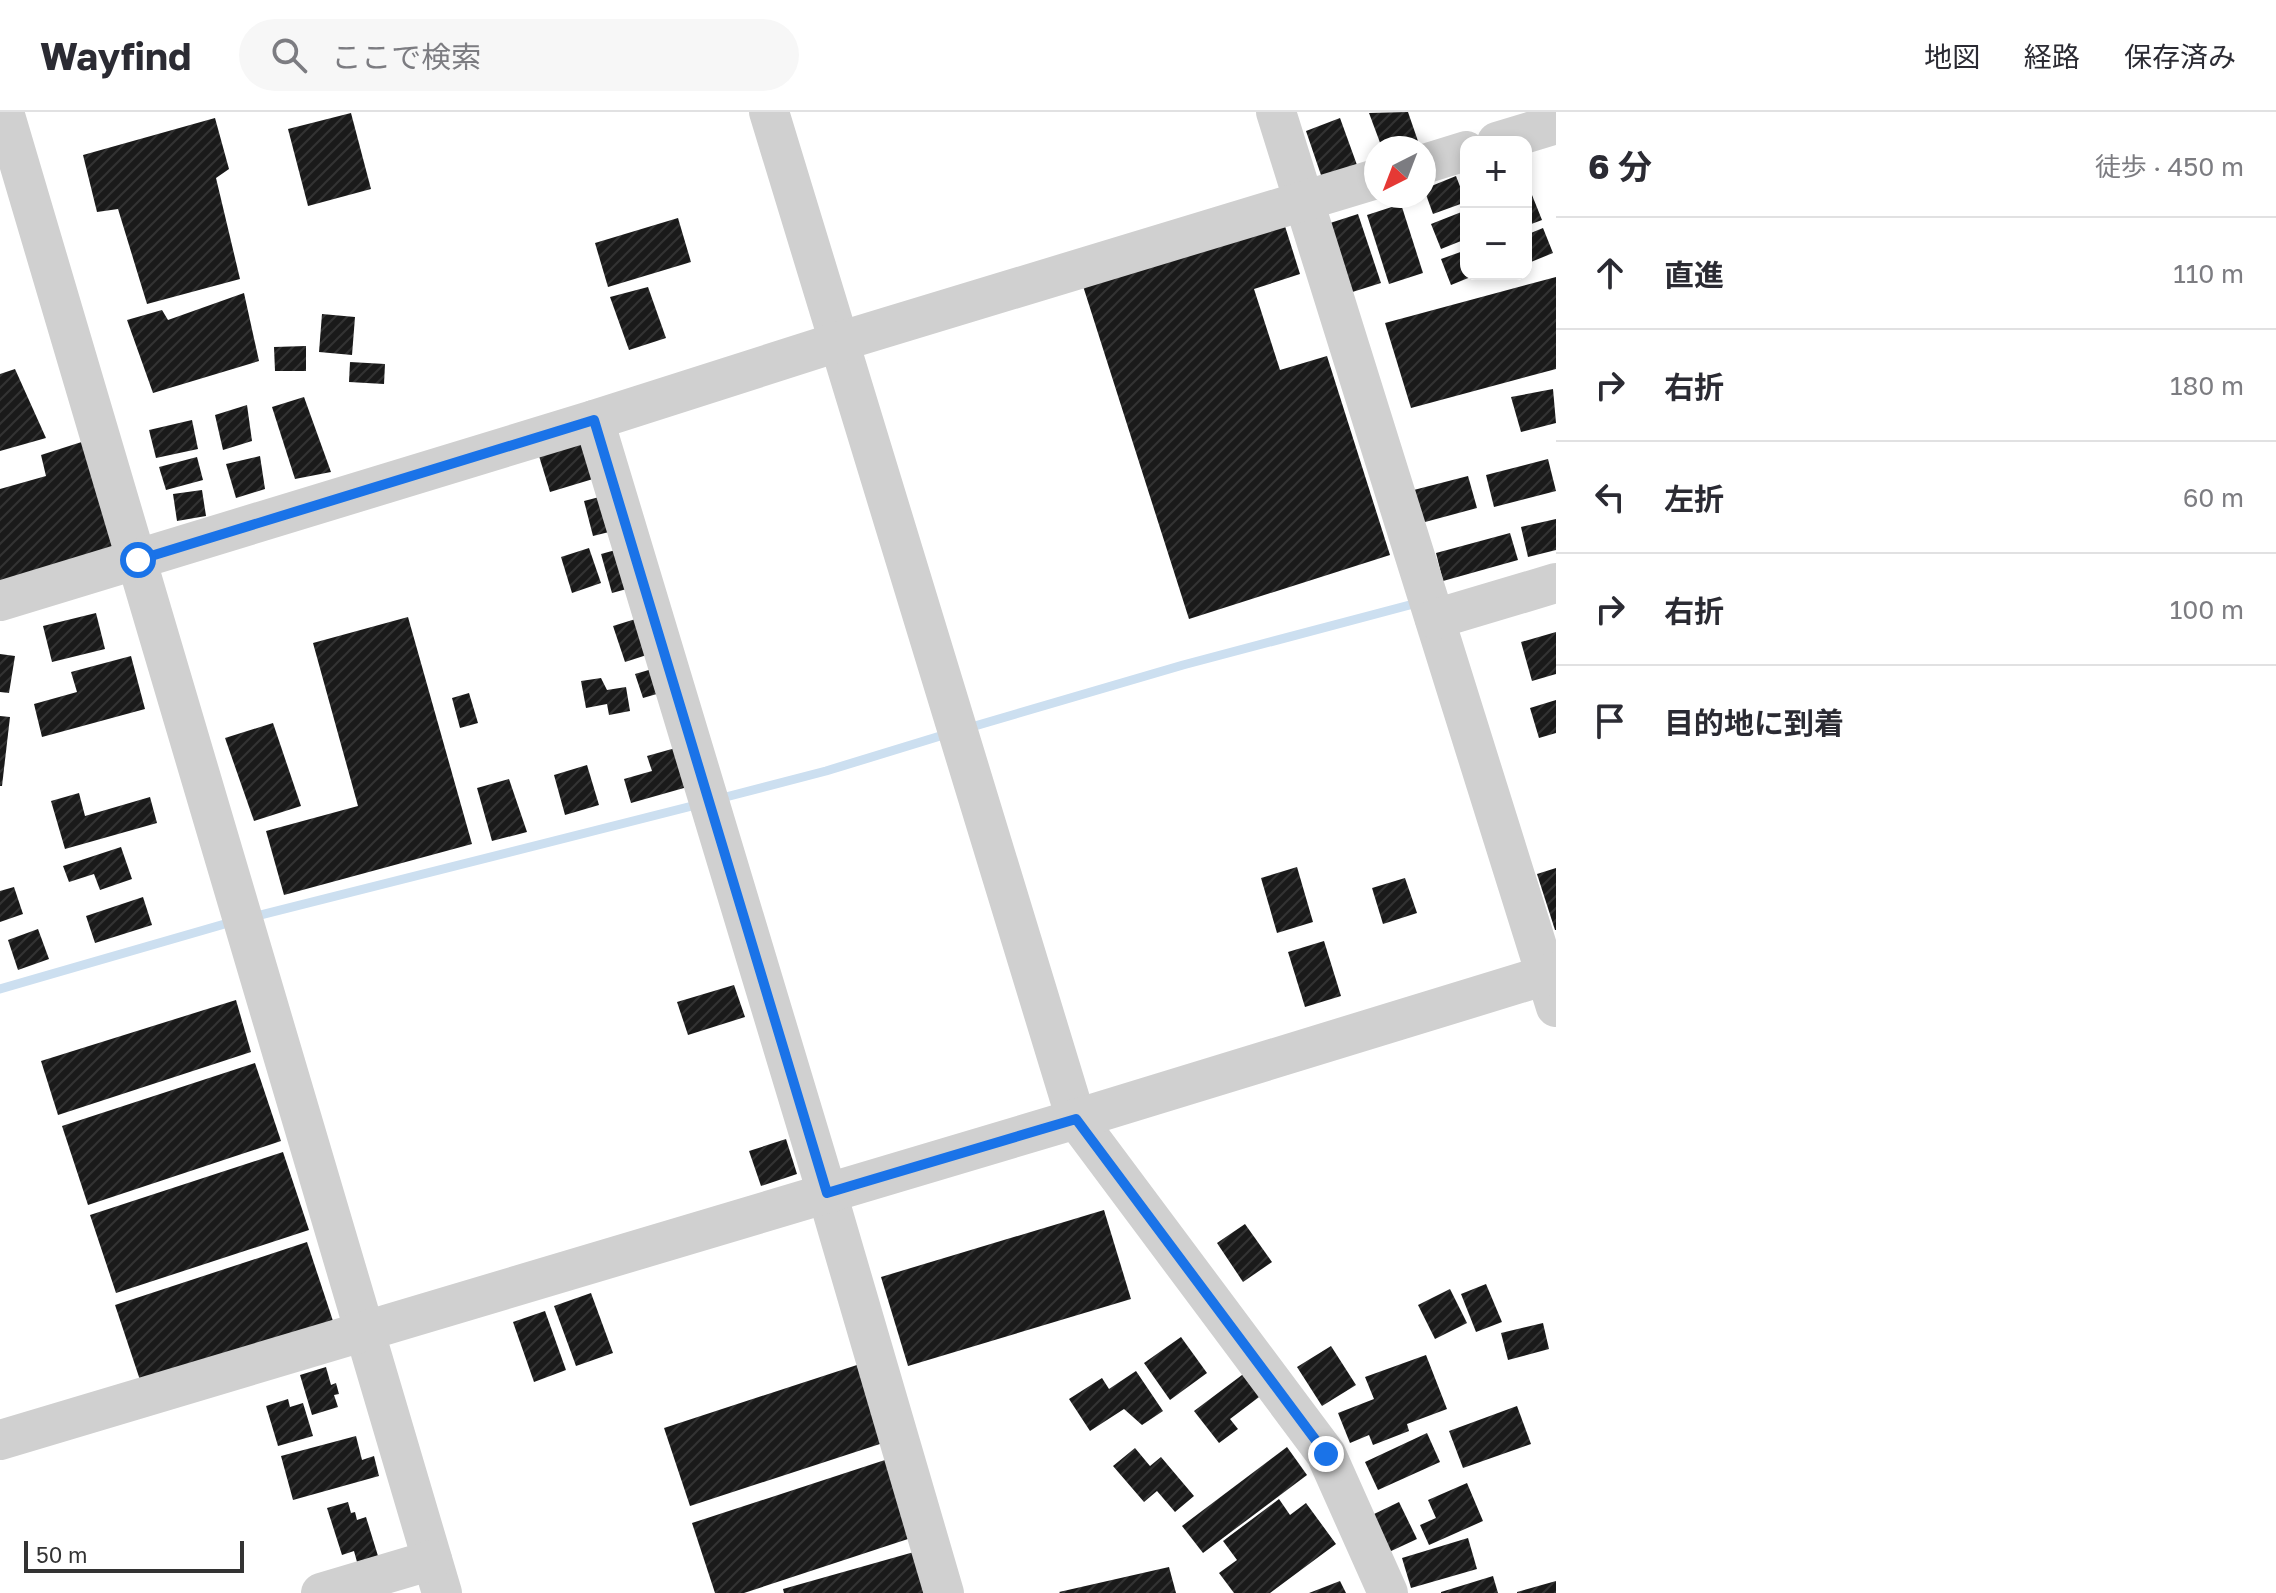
<!DOCTYPE html>
<html lang="ja">
<meta charset="utf-8">
<style>
body{margin:0;font-family:"Golos Text","Noto Sans JP",sans-serif;background:#f7f7f7;color:#2b2b33}
.controls{position:absolute;right:24px;top:24px;display:grid;overflow:hidden;border-radius:16px;box-shadow:0 4px 12px #0003}
.controls button{width:72px;height:72px;display:grid;place-items:center;padding:0;border:0;border-bottom:2px solid #e1e1e2;background:#fff;color:#2b2b33;font:40px sans-serif}
.compass{position:absolute;left:1364px;top:24px;width:72px;height:72px;border-radius:50%;background:#fff;box-shadow:0 4px 12px #0003;rotate:222deg}
.scale{position:absolute;left:24px;bottom:20px;width:220px;box-sizing:border-box;padding-left:8px;border:4px solid #333;border-top:0;font-size:22px;line-height:28px;white-space:nowrap;color:#333;-webkit-text-stroke:6px #fff;paint-order:stroke}
.stop{position:absolute;width:24px;height:24px;margin:-18px;border:6px solid #1a73e8;border-radius:50%;background:#fff}
.stop.end{background:#1a73e8;border-color:#fff;box-shadow:0 2px 8px #0008}
.list{margin:0;padding:0;list-style:none}
h2{display:flex;justify-content:space-between;align-items:center;height:104px;margin:0;padding:0 32px;font-size:34px}
h2 small{font-size:26px;font-weight:400;color:#7c7c81}
.list li{display:grid;grid-template-columns:52px 1fr auto;gap:24px;align-items:center;box-sizing:border-box;height:112px;padding:0 32px;border-top:2px solid #e1e1e2}
.list b{display:block;font-size:30px;white-space:nowrap}
.list em{font-size:26px;font-style:normal;color:#7c7c81}
.icon{flex:none;width:44px;height:44px;fill:none;stroke:currentColor;stroke-width:2;stroke-linecap:round;stroke-linejoin:round}
.map{position:relative;flex:none;width:1556px;height:1481px;overflow:hidden}
header{display:flex;align-items:center;gap:48px;box-sizing:border-box;height:112px;padding:0 40px;background:#fff;border-bottom:2px solid #e1e1e2}
header strong{font-size:38px}
nav{display:flex;gap:44px;margin-inline-start:auto;font-size:28px}
.search{width:560px;height:72px;background:#f7f7f7;display:flex;align-items:center;gap:20px;box-sizing:border-box;padding:0 28px;border-radius:44px;color:#7c7c81;font-size:30px}
main{display:flex}
aside{flex:1;background:#fff}
.map>svg:first-child{display:block}
</style>
<header>
<strong>Wayfind</strong>
<div class="search"><svg class="icon" aria-label="search" viewBox="0 0 24 24"><circle cx="10" cy="10" r="6"/><path d="M15 15l6 6"/></svg>ここで検索</div>
<nav><a>地図</a><a>経路</a><a>保存済み</a></nav>
</header>
<main>
<div class="map">
<svg width="1556" height="1481" viewBox="0 0 1556 1481">
<defs>
<pattern id="building-hatch" width="6" height="6" patternUnits="userSpaceOnUse" patternTransform="scale(2)"><rect width="6" height="6" fill="#1a1a1a"/><path d="M-1 1l2-2M0 6l6-6M5 7l2-2" fill="none" stroke="#333"/></pattern>
</defs>
<rect width="100%" height="100%" fill="#fff"/>
<g fill="none" stroke-linecap="round" stroke-linejoin="round">
<!-- stream -->
<g stroke="#ccdff0" stroke-width="9">
<path d="M968,616L1183,553L1421,490"/>
<path d="M718,687L826,659L950,621"/>
<path d="M253,805L700,692"/>
<path d="M0,877L235,809"/>
</g>
</g>
<!-- building -->
<g fill="url(#building-hatch)">
<path d="M1408,0L1420,35L1382,36L1369,1Z"/>
<path d="M351,1L371,77L308,94L288,17Z"/>
<path d="M215,6L229,57L216,66L240,167L147,192L118,97L97,100L83,43Z"/>
<path d="M1340,6L1357,53L1322,66L1306,19Z"/>
<path d="M1456,64L1466,90L1433,102L1424,77Z"/>
<path d="M1532,83L1542,108L1526,114V86Z"/>
<path d="M1401,92L1423,161L1389,172L1367,103Z"/>
<path d="M1464,99L1466,104V127L1441,137L1431,112Z"/>
<path d="M1358,102L1381,171L1346,182L1324,113Z"/>
<path d="M678,106L691,150L608,175L595,131Z"/>
<path d="M1284,111L1300,162L1254,177L1280,258L1327,244L1390,443L1189,507L1083,174Z"/>
<path d="M1543,116L1553,141L1526,152V123Z"/>
<path d="M1466,138V162H1478L1451,173L1441,147Z"/>
<path d="M1556,165V257L1411,296L1385,211Z"/>
<path d="M648,175L666,226L629,238L610,185Z"/>
<path d="M244,181L259,249L153,281L127,208L162,198L168,208Z"/>
<path d="M322,202L355,205L352,243L319,240Z"/>
<path d="M306,234V259H275L274,235Z"/>
<path d="M350,250L385,252L384,272L349,270Z"/>
<path d="M15,257L46,326L0,339V262Z"/>
<path d="M1553,277L1556,311L1521,320L1511,285Z"/>
<path d="M304,285L331,360L295,367L272,295Z"/>
<path d="M247,293L252,329L223,338L215,303Z"/>
<path d="M192,308L198,337L156,346L149,318Z"/>
<path d="M91,327L123,432L0,469V377L46,364L41,343Z"/>
<path d="M582,331L593,367L550,380L539,344Z"/>
<path d="M260,344L265,377L236,386L226,352Z"/>
<path d="M197,345L203,368L166,378L159,355Z"/>
<path d="M1548,347L1556,379L1494,395L1486,363Z"/>
<path d="M1468,364L1477,396L1414,413L1406,380Z"/>
<path d="M202,378L206,404L177,409L173,382Z"/>
<path d="M607,383L617,418L593,424L584,389Z"/>
<path d="M1556,407V438L1528,445L1521,415Z"/>
<path d="M1510,421L1518,448L1443,469L1436,441Z"/>
<path d="M589,436L601,471L572,481L561,445Z"/>
<path d="M623,436L634,475L612,481L601,442Z"/>
<path d="M96,501L105,537L52,550L43,514Z"/>
<path d="M408,505L472,732L284,783L266,719L358,694L313,531Z"/>
<path d="M642,505L653,541L625,550L613,514Z"/>
<path d="M1556,520V562L1532,569L1521,530Z"/>
<path d="M0,542L15,544L9,581L0,580Z"/>
<path d="M131,544L145,597L42,625L34,592L77,580L71,560Z"/>
<path d="M659,555L667,579L643,586L635,562Z"/>
<path d="M601,566L607,578L626,575L630,599L609,603L607,592L586,596L581,569Z"/>
<path d="M469,581L478,611L460,616L452,586Z"/>
<path d="M1556,588V621L1539,626L1530,596Z"/>
<path d="M0,604L10,605L2,674H0Z"/>
<path d="M273,611L301,694L254,709L225,626Z"/>
<path d="M679,635L691,674L631,691L624,667L652,659L647,644Z"/>
<path d="M587,653L599,693L565,703L554,663Z"/>
<path d="M509,667L527,720L492,729L477,676Z"/>
<path d="M79,681L85,704L150,685L157,711L65,737L51,689Z"/>
<path d="M121,735L132,767L100,778L94,762L69,770L63,754Z"/>
<path d="M1297,755L1313,810L1277,821L1261,766Z"/>
<path d="M1556,756V818H1555L1537,762Z"/>
<path d="M1405,766L1417,801L1383,812L1372,776Z"/>
<path d="M14,775L23,802L0,810V779Z"/>
<path d="M143,785L152,813L95,831L86,804Z"/>
<path d="M38,817L49,847L18,858L8,828Z"/>
<path d="M1324,829L1341,884L1305,895L1288,840Z"/>
<path d="M734,873L745,905L688,923L677,890Z"/>
<path d="M236,888L251,940L58,1003L41,949Z"/>
<path d="M255,951L281,1029L88,1093L62,1014Z"/>
<path d="M786,1027L797,1062L761,1074L749,1039Z"/>
<path d="M283,1040L309,1118L116,1181L90,1103Z"/>
<path d="M1104,1098L1131,1187L908,1254L881,1165Z"/>
<path d="M1245,1112L1272,1150L1243,1170L1217,1131Z"/>
<path d="M307,1130L333,1209L141,1271L115,1193Z"/>
<path d="M1486,1172L1502,1210L1476,1220L1461,1182Z"/>
<path d="M1450,1177L1467,1211L1435,1227L1418,1193Z"/>
<path d="M591,1181L613,1241L576,1254L554,1194Z"/>
<path d="M545,1199L566,1258L534,1270L513,1210Z"/>
<path d="M1543,1211L1549,1237L1508,1248L1501,1221Z"/>
<path d="M1181,1225L1207,1261L1170,1288L1144,1251Z"/>
<path d="M1331,1234L1356,1273L1322,1294L1297,1255Z"/>
<path d="M1426,1243L1447,1297L1407,1312L1409,1319L1373,1333L1369,1323L1350,1331L1338,1301L1374,1287L1365,1265Z"/>
<path d="M857,1253L883,1331L690,1394L664,1316Z"/>
<path d="M326,1255L331,1273L336,1271L339,1282L334,1283L338,1295L312,1303L300,1263Z"/>
<path d="M1136,1259L1163,1299L1142,1313L1124,1297L1090,1319L1069,1287L1102,1266L1109,1277Z"/>
<path d="M1246,1260L1263,1282L1230,1307L1238,1317L1219,1331L1194,1299Z"/>
<path d="M288,1287L290,1295L303,1291L313,1324L278,1334L266,1294Z"/>
<path d="M1517,1294L1531,1332L1463,1356L1449,1319Z"/>
<path d="M1427,1321L1440,1350L1378,1378L1365,1350Z"/>
<path d="M356,1324L362,1348L374,1344L379,1364L293,1388L281,1344Z"/>
<path d="M1287,1335L1307,1363L1203,1441L1182,1414Z"/>
<path d="M1135,1336L1150,1354L1161,1345L1194,1384L1175,1400L1157,1379L1144,1390L1113,1354Z"/>
<path d="M885,1348L911,1426L744,1481H715L692,1411Z"/>
<path d="M1467,1371L1483,1409L1429,1433L1420,1413L1436,1406L1428,1388Z"/>
<path d="M1279,1387L1290,1403L1306,1391L1336,1432L1270,1481H1234L1219,1461L1237,1448L1223,1429Z"/>
<path d="M348,1390L351,1401L355,1400L357,1408L366,1405L378,1444L357,1450L354,1439L342,1443L327,1396Z"/>
<path d="M1399,1390L1417,1427L1389,1440L1372,1403Z"/>
<path d="M1468,1426L1477,1457L1411,1476L1402,1446Z"/>
<path d="M914,1440L926,1481H784L783,1477Z"/>
<path d="M1169,1455L1176,1481H1060L1059,1480Z"/>
<path d="M1493,1464L1498,1481H1441V1480Z"/>
<path d="M1340,1469L1346,1481H1309Z"/>
<path d="M1556,1469V1481H1517V1480Z"/>
</g>
<g fill="none" stroke-linecap="round" stroke-linejoin="round">
<!-- minor -->
<g stroke="#d0d0d0" stroke-width="40">
<path d="M4,0L442,1481"/>
<path d="M769,0L1076,1007L1326,1342L1388,1481"/>
<path d="M1276,0L1556,895"/>
<path d="M1497,30L1556,12"/>
<path d="M1424,52L1466,39"/>
<path d="M594,308L827,1081L944,1481"/>
<path d="M0,489L594,308L838,230L1376,67"/>
<path d="M1435,507L1556,471"/>
<path d="M0,1328L1076,1007L1556,860"/>
<path d="M321,1481L432,1448"/>
</g>
</g>
<g fill="none" stroke-linecap="round" stroke-linejoin="round">
<!-- route -->
<path stroke="#1a73e8" stroke-width="10" d="M138,448L594,308L827,1081L1076,1007L1326,1342"/>
</g>
</svg>
<div class="controls">
<button>+</button>
<button>−</button>
</div>
<svg class="compass" viewBox="-18 -18 36 36"><path d="M0-13l5 13h-10z" fill="#e53935"/><path d="M0 13l5-13h-10z" fill="#7c7c81"/></svg>
<div class="scale">50 m</div>
<div class="stop" style="left:138px;top:448px"></div>
<div class="stop end" style="left:1326px;top:1342px"></div>
</div>
<aside>
<h2>6 分<small>徒歩 · 450 m</small></h2>
<ul class="list">
<li><svg class="icon" aria-label="ahead" viewBox="0 0 24 24"><path d="M12 20V5M6 11l6-6 6 6"/></svg><div><b>直進</b></div><em>110 m</em></li>
<li><svg class="icon" aria-label="right" viewBox="0 0 24 24"><path d="M7 20v-9h11M14 6l5 5-5 5"/></svg><div><b>右折</b></div><em>180 m</em></li>
<li><svg class="icon" aria-label="left" viewBox="0 0 24 24"><path d="M17 20v-9H6M10 6l-5 5 5 5"/></svg><div><b>左折</b></div><em>60 m</em></li>
<li><svg class="icon" aria-label="right" viewBox="0 0 24 24"><path d="M7 20v-9h11M14 6l5 5-5 5"/></svg><div><b>右折</b></div><em>100 m</em></li>
<li><svg class="icon" aria-label="arrive" viewBox="0 0 24 24"><path d="M6 21V4h12l-3 4 3 4H6"/></svg><div><b>目的地に到着</b></div></li>
</ul>
</aside>
</main>
